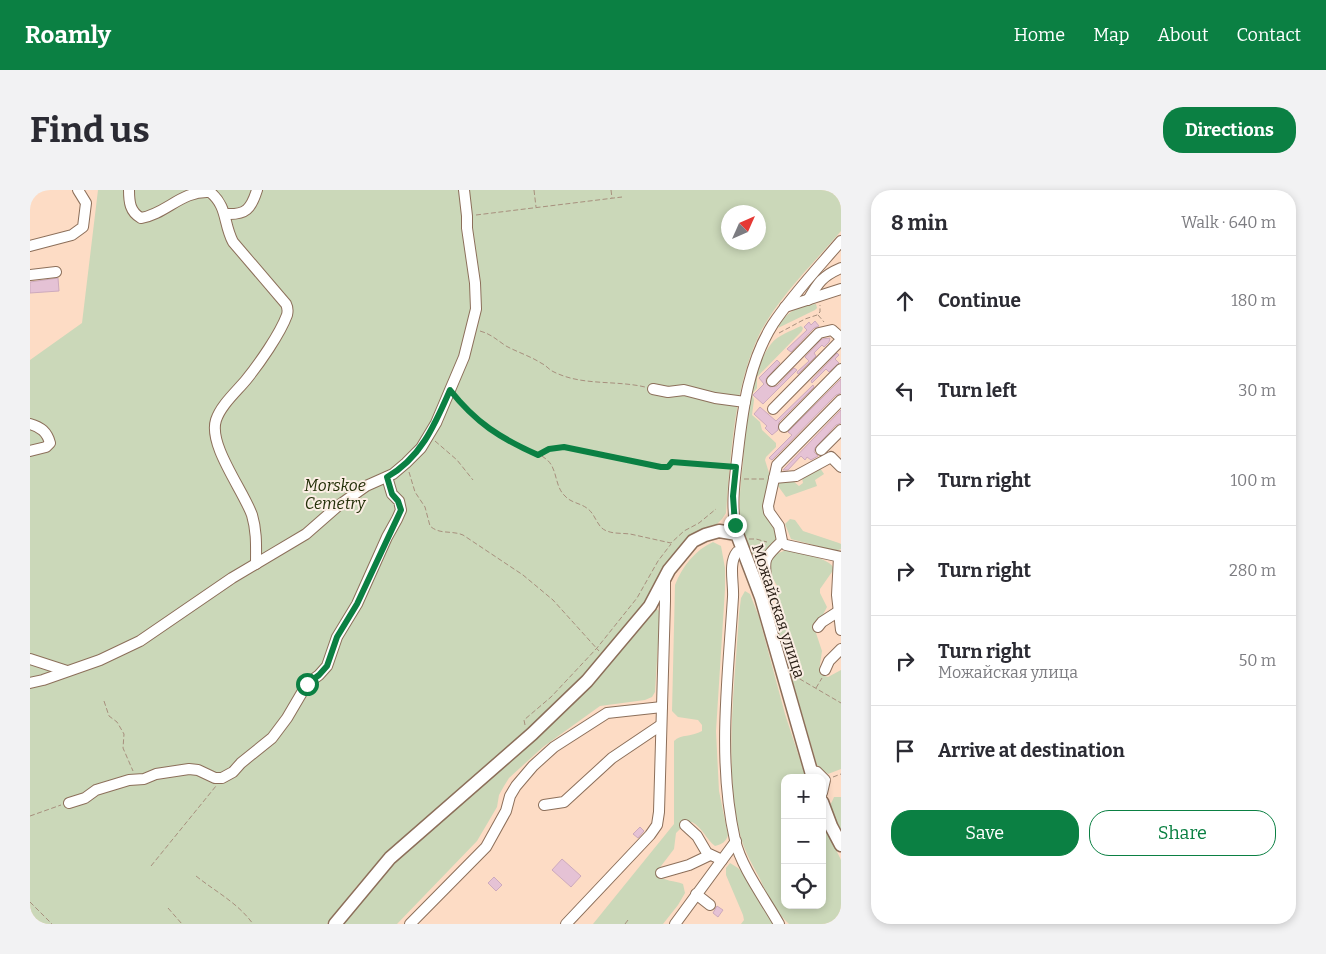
<!DOCTYPE html>
<meta charset="utf-8">
<style>
body{margin:0;font-family:Bitter,serif;background:#f2f2f3;color:#2b2b33}
.controls{position:absolute;right:15px;bottom:15px;display:grid;overflow:hidden;border-radius:10px;box-shadow:0 2px 8px #0003}
.controls button{width:45px;height:45px;display:grid;place-items:center;padding:0;border:0;border-bottom:1px solid #e1e1e2;background:#fff;color:#2b2b33;font:25px sans-serif}
.compass{position:absolute;left:691px;top:15px;width:45px;height:45px;border-radius:50%;background:#fff;box-shadow:0 2px 8px #0003;rotate:45deg}
.stop{position:absolute;width:15px;height:15px;margin:-11px;border:4px solid #0b8043;border-radius:50%;background:#fff}
.stop.end{background:#0b8043;border-color:#fff;box-shadow:0 1px 5px #0008}
.list{margin:0;padding:0;list-style:none}
h2{display:flex;justify-content:space-between;align-items:center;height:65px;margin:0;padding:0 20px;font-size:21px}
h2 small{font-size:16px;font-weight:400;color:#7c7c81}
.list li{display:grid;grid-template-columns:32px 1fr auto;gap:15px;align-items:center;box-sizing:border-box;height:90px;padding:0 20px;border-top:1px solid #e1e1e2}
.list b{display:block;font-size:19px;white-space:nowrap}
.list p{margin:0;font-size:16px;white-space:nowrap;color:#7c7c81}
.list em{font-size:16px;font-style:normal;color:#7c7c81}
.actions{display:flex;gap:10px;padding:15px 20px}
.actions a{flex:1;padding:11px 0;border:1px solid #0b8043;border-radius:20px;text-align:center;font-size:18px;color:#0b8043}
.actions .main{background:#0b8043;color:#fff}
.icon{flex:none;width:28px;height:28px;fill:none;stroke:currentColor;stroke-width:2;stroke-linecap:round;stroke-linejoin:round}
.map{position:relative;flex:none;width:811px;height:734px;overflow:hidden;border-radius:20px}
header{display:flex;align-items:center;gap:30px;box-sizing:border-box;height:70px;padding:0 25px;background:#0b8043;color:#fff}
header strong{font-size:24px}
nav{display:flex;gap:28px;margin-inline-start:auto;font-size:18px}
.intro{display:flex;align-items:center;justify-content:space-between;box-sizing:border-box;height:120px;padding:0 30px}
h1{margin:0;font-size:35px}
.button{padding:12px 22px;border-radius:20px;background:#0b8043;color:#fff;font-size:18px;font-weight:700}
main{display:flex;gap:30px;padding:0 30px}
aside{flex:1;background:#fff;border-radius:20px;box-shadow:0 2px 8px #0003}
.map>svg:first-child{display:block}
</style>
<header>
<strong>Roamly</strong>
<nav><a>Home</a><a>Map</a><a>About</a><a>Contact</a></nav>
</header>
<div class="intro"><h1>Find us</h1><a class="button">Directions</a></div>
<main>
<div class="map">
<svg width="811" height="734" viewBox="0 0 811 734">
<rect width="100%" height="100%" fill="#fddcc5"/>
<!-- green -->
<g fill="#cbd8b9" fill-rule="evenodd">
<path d="M68,0H811V41C784,73 750,105 730,143C704,196 701,265 696,323L692,329L687,334L660,346L647,359L634,377L614,413L549,491L494,543L355,664L326,697L297,734H4L0,729V170L52,133ZM698,22H728V52H698Z"/>
<path d="M786,114L787,118L785,120L748,138C755,122 769,115 786,114Z"/>
<path d="M771,136L773,138L772,141L727,187V198L722,204L724,210L722,225L730,232L732,240L746,253V257L736,267L735,270L740,286L738,300L733,316L744,335L748,349L731,371L728,377C719,365 712,338 710,323C709,306 711,289 713,273C716,238 719,182 741,154C748,145 761,141 771,136Z"/>
<path d="M790,278L794,284L785,290L787,296L756,307L748,296L749,292L763,291L769,296L773,293L772,288Z"/>
<path d="M760,329L765,330L773,341L809,353L811,354V359L806,361L761,349L755,334Z"/>
<path d="M683,352L691,356L695,378V399L686,541L689,601L698,645C696,652 692,654 685,656C676,649 672,637 662,632L655,634L646,643L644,659L628,680V685C635,692 644,690 653,694L655,703L648,715L633,734H563L644,634V551C651,544 662,547 672,541V535L668,530L648,527L642,521L645,395C652,377 665,360 683,352Z"/>
<path d="M756,360C768,363 800,367 804,379L790,399V403L797,417L785,440L792,461L789,481L792,485L798,487L811,480V579L798,584L787,575L742,421L748,406L749,399L740,384V370L746,364Z"/>
<path d="M715,401L720,404L729,427L755,524L776,588H755V715H792V631L811,670V734H759C746,722 737,705 730,689C723,676 715,662 711,648C693,580 705,494 709,424L711,408Z"/>
<path d="M626,418L630,422L625,502L622,507L615,510L570,516L513,557L479,588L474,596L469,605L467,617L447,651L367,734H312L364,671Z"/>
<path d="M804,607H811V641L800,616Z"/>
<path d="M700,673L708,678L714,684L743,734H711L714,730L713,725L696,685V678Z"/>
</g>
<!-- building -->
<g fill="#e5c2d5" stroke="#cdaabd">
<path d="M28,88L29,101L0,103V92Z"/>
<path d="M785,131L789,136L784,138L761,162L757,159L777,140L774,137L779,132L781,135Z"/>
<path d="M800,148L799,152L794,157L792,155L784,163L786,166L768,184L767,182L779,171L775,167L792,149Z"/>
<path d="M807,163L809,165L805,169L809,173L799,182L796,179L782,193L781,191Z"/>
<path d="M747,170L750,173L736,189V193L740,197L747,196L764,178L767,180L733,214L723,205L734,194L729,188Z"/>
<path d="M811,189V203L806,205L742,270L739,268L762,245L758,242Z"/>
<path d="M783,195L784,197L749,232L748,240L742,245L735,238L737,236L724,224L730,217L746,231Z"/>
<path d="M811,220V233L806,235L785,258L784,262L788,266L781,270L777,267L775,270L771,266L758,280H753Z"/>
<path d="M610,637L614,641L608,648L603,644Z"/>
<path d="M532,669L551,686L541,697L522,680Z"/>
<path d="M464,687L472,695L466,701L458,693Z"/>
<path d="M687,716L693,720L688,727L683,723Z"/>
</g>
<g fill="none" stroke-linecap="round" stroke-linejoin="round">
<defs>
<g id="minor">
<path d="M99,0C99,12 100,22 111,28C136,24 152,0 180,2C198,17 193,33 203,52L256,114C258,118 258,121 257,125C250,144 229,174 216,190C206,202 191,215 186,230C178,255 213,300 222,325C227,342 226,357 226,374"/>
<path d="M196,24C216,25 221,19 227,0"/>
<path d="M0,56L42,45L53,37L56,13L48,0"/>
<path d="M0,85L26,82"/>
<path d="M778,110C788,93 792,86 811,78"/>
<path d="M755,117L811,99"/>
<path d="M742,191L789,143L802,140L811,148"/>
<path d="M623,199L638,202L654,200L685,208L715,212"/>
<path d="M743,219L811,150"/>
<path d="M0,234C11,237 17,242 20,253L16,257L0,261"/>
<path d="M754,237L811,179"/>
<path d="M791,260L811,240"/>
<path d="M744,288L766,286L801,267L811,277"/>
<path d="M707,344C700,317 705,288 708,261C713,217 719,172 743,134C763,104 788,78 811,51"/>
<path d="M756,355L811,367"/>
<path d="M714,361L707,362C698,373 704,394 703,407C698,488 687,570 705,650C711,677 735,709 749,734"/>
<path d="M809,367L807,405L811,440"/>
<path d="M731,407L737,398C735,369 730,372 752,351L749,336L739,322L738,316L747,275L811,210"/>
<path d="M788,437L792,432L809,421"/>
<path d="M0,469L37,481"/>
<path d="M795,480L799,471L811,459"/>
<path d="M0,493L13,490L70,470L110,451L202,388L276,344L308,316L336,296L363,284L376,273L391,258L406,233L434,167L446,119L445,93L437,38V26L434,0"/>
<path d="M782,581L787,582L795,590L792,603"/>
<path d="M39,613L55,608L66,600L99,590L114,589L126,584L159,579L168,580L185,588H192L203,582L211,573L242,548L257,528L277,494L289,485L297,476L307,447L327,414L357,347L367,329L371,320L369,311L362,304L357,287"/>
<path d="M514,615L534,612L582,568L631,535"/>
<path d="M655,635L667,646L677,663L692,670"/>
<path d="M631,683L659,675L680,665"/>
<path d="M666,704L680,715"/>
<path d="M380,734L456,657L476,621L480,606L486,596L503,576L524,557L577,523L632,517"/>
<path d="M536,734L620,645L627,635L629,622L635,411V389"/>
<path d="M645,734L706,651"/>
</g>
<g id="major">
<path d="M792,612L801,636L811,655"/>
<path d="M305,734L360,668L502,544L557,491L620,416L639,380L663,351L675,345L689,341L707,344L731,407L783,588"/>
</g>
</defs>
<!-- minor casing -->
<use href="#minor" stroke="#8c6f5a" stroke-width="12"/>
<!-- major casing -->
<use href="#major" stroke="#8c6f5a" stroke-width="15"/>
<!-- path -->
<g stroke="#a78f7d" stroke-width="1" stroke-dasharray="5 2.5" stroke-linecap="butt">
<path d="M504,0L506,17"/>
<path d="M581,0L582,8"/>
<path d="M446,25L592,7"/>
<path d="M788,125L794,132"/>
<path d="M450,141C461,144 467,150 476,156C487,162 500,166 511,173C516,175 519,180 524,182C552,196 585,190 615,197"/>
<path d="M749,143L775,129L787,125L790,122V115"/>
<path d="M426,208C441,228 462,243 485,255C495,260 508,262 516,269C528,278 524,296 535,306C541,313 551,313 558,319C566,325 567,338 577,341C584,344 593,343 600,344C614,347 627,350 641,353L654,341L669,333L686,319"/>
<path d="M405,251L427,270L443,290"/>
<path d="M508,264L519,259L534,257L631,277H638L642,272L698,277"/>
<path d="M379,282L385,302L395,317L400,336C410,345 421,340 433,345L493,385L523,410L569,461"/>
<path d="M714,289H735"/>
<path d="M719,349H726L737,352"/>
<path d="M763,485L811,513"/>
<path d="M786,498L792,488"/>
<path d="M74,511L79,526L87,532L94,544L93,558L103,581"/>
<path d="M495,535L494,530L521,507L567,458L607,408L628,371L641,354"/>
<path d="M803,587L811,584"/>
<path d="M0,626L31,615"/>
<path d="M121,676L186,596"/>
<path d="M166,686C186,702 208,713 223,734"/>
<path d="M0,712L22,734"/>
<path d="M138,718L152,734"/>
<path d="M595,734L598,730"/>
</g>
<!-- minor -->
<use href="#minor" stroke="#fff" stroke-width="10"/>
<!-- major -->
<use href="#major" stroke="#fff" stroke-width="12"/>
</g>
<g fill="none" stroke-linecap="round" stroke-linejoin="round">
<!-- route -->
<path stroke="#0b8043" stroke-width="6" d="M277,494L289,485L297,476L307,447L327,414L371,320L368,311L362,304L357,287C391,268 405,234 420,200C446,233 470,248 508,265L519,259L534,257L631,277H638L642,272L706,277L703,306L705,335"/>
</g>
<g text-anchor="middle" stroke-width="4" stroke-linejoin="round" paint-order="stroke">
<!-- park labels -->
<g font-size="16" font-style="italic" fill="#232f08" stroke="#fbeee4">
<text x="305" y="301">Morskoe<tspan x="305" dy="18">Cemetry</tspan></text>
</g>
<!-- street labels -->
<g font-size="16" fill="#261b12" stroke="#fbeee4">
<text transform="translate(749 421) rotate(72)" y="6">Можайская улица</text>
</g>
</g>
</svg>
<div class="controls">
<button>+</button>
<button>−</button>
<button><svg class="icon" aria-label="locate" viewBox="0 0 24 24"><circle cx="12" cy="12" r="6"/><path d="M12 2v4M12 18v4M2 12h4M18 12h4"/></svg></button>
</div>
<svg class="compass" viewBox="-18 -18 36 36"><path d="M0-13l5 13h-10z" fill="#e53935"/><path d="M0 13l5-13h-10z" fill="#7c7c81"/></svg>
<div class="stop" style="left:277px;top:494px"></div>
<div class="stop end" style="left:705px;top:335px"></div>
</div>
<aside>
<h2>8 min<small>Walk · 640 m</small></h2>
<ul class="list">
<li><svg class="icon" aria-label="ahead" viewBox="0 0 24 24"><path d="M12 20V5M6 11l6-6 6 6"/></svg><div><b>Continue</b></div><em>180 m</em></li>
<li><svg class="icon" aria-label="left" viewBox="0 0 24 24"><path d="M17 20v-9H6M10 6l-5 5 5 5"/></svg><div><b>Turn left</b></div><em>30 m</em></li>
<li><svg class="icon" aria-label="right" viewBox="0 0 24 24"><path d="M7 20v-9h11M14 6l5 5-5 5"/></svg><div><b>Turn right</b></div><em>100 m</em></li>
<li><svg class="icon" aria-label="right" viewBox="0 0 24 24"><path d="M7 20v-9h11M14 6l5 5-5 5"/></svg><div><b>Turn right</b></div><em>280 m</em></li>
<li><svg class="icon" aria-label="right" viewBox="0 0 24 24"><path d="M7 20v-9h11M14 6l5 5-5 5"/></svg><div><b>Turn right</b><p>Можайская улица</p></div><em>50 m</em></li>
<li><svg class="icon" aria-label="arrive" viewBox="0 0 24 24"><path d="M6 21V4h12l-3 4 3 4H6"/></svg><div><b>Arrive at destination</b></div></li>
</ul>
<div class="actions"><a class="main">Save</a><a>Share</a></div>
</aside>
</main>
